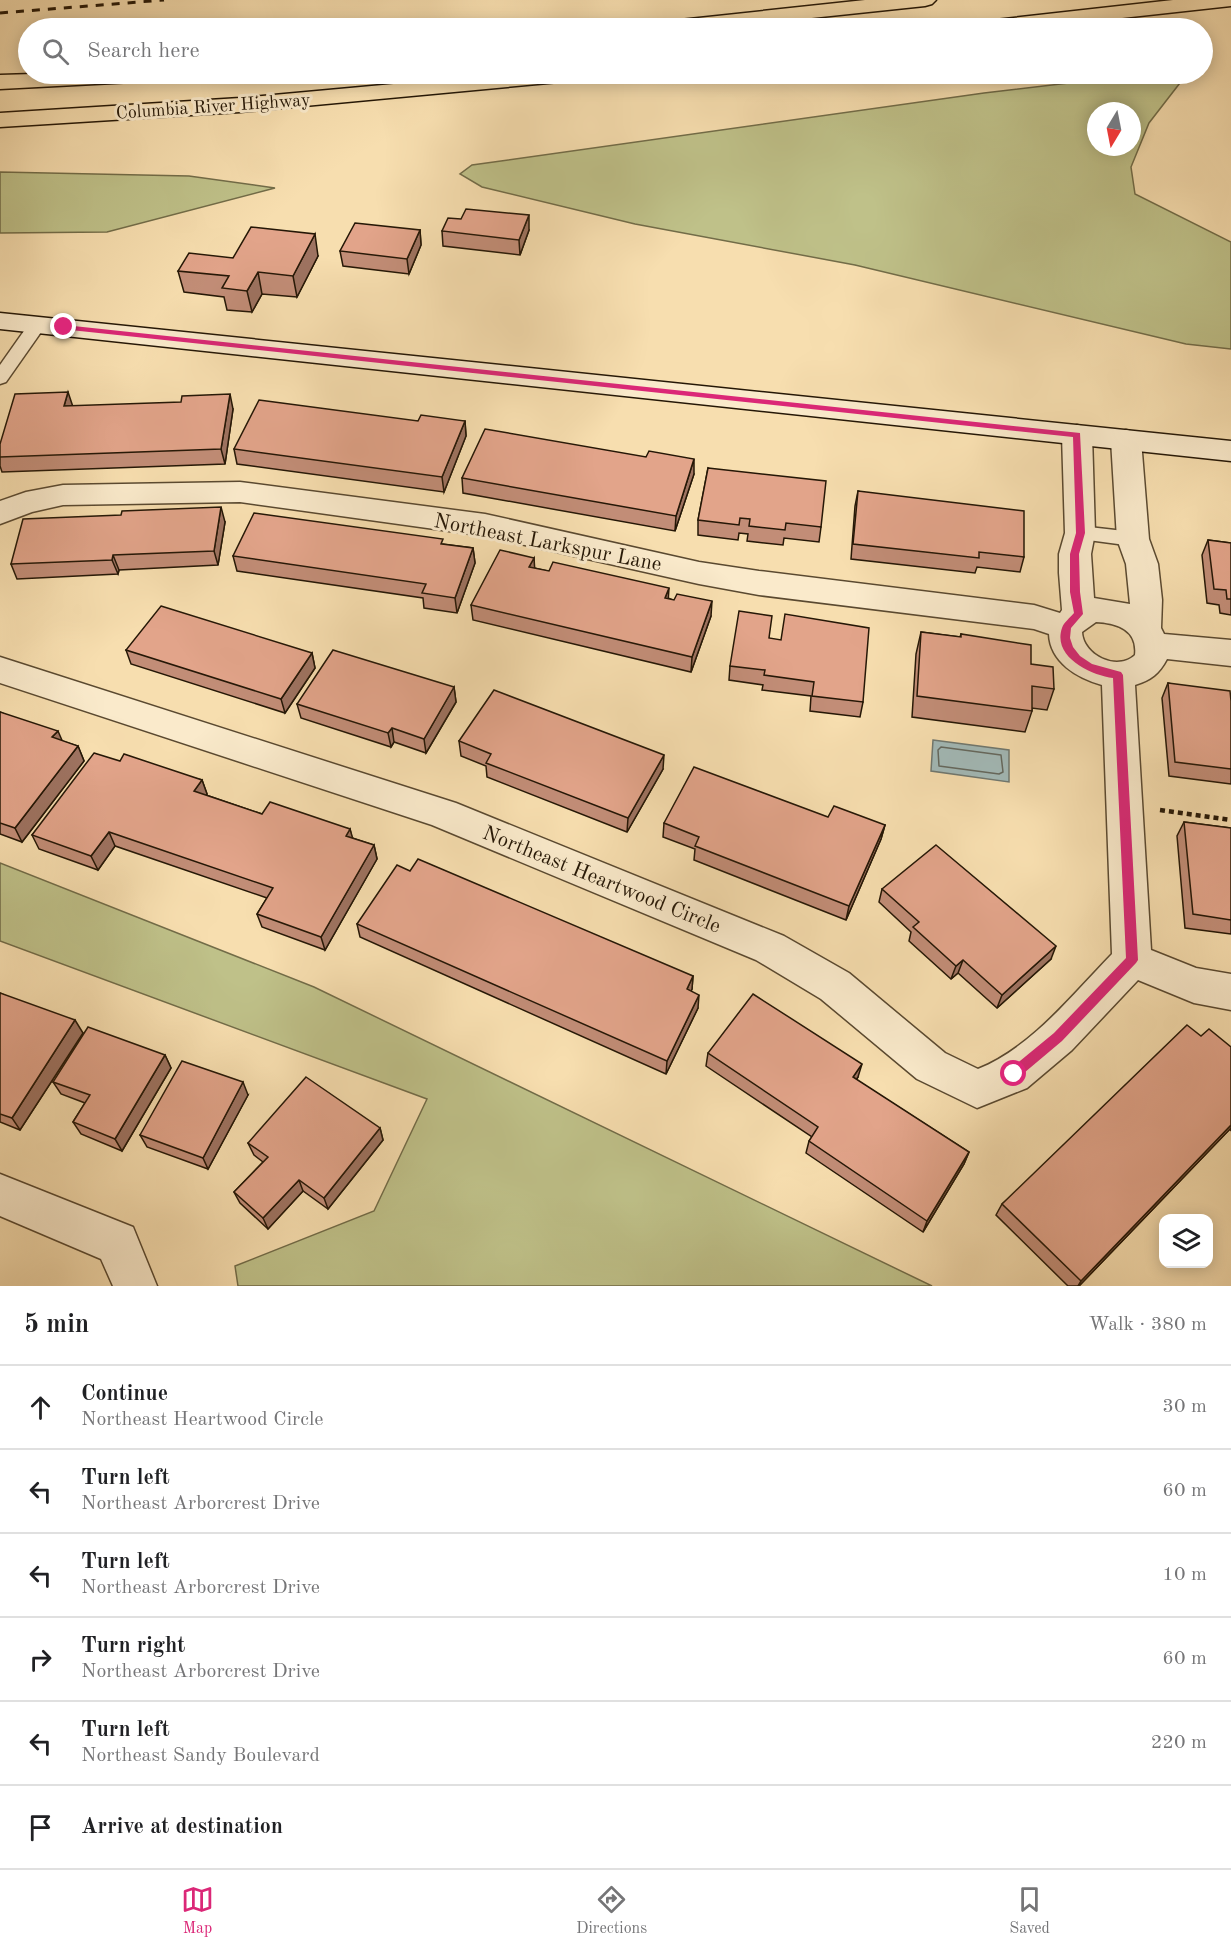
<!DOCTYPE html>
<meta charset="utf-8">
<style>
body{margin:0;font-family:"Old Standard TT",serif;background:#f2f2f2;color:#202124}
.controls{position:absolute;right:18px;bottom:18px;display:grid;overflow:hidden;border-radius:12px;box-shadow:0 3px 15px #0003}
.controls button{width:54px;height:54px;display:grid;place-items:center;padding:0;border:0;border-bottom:2px solid #e0e0e0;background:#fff;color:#202124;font:30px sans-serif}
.compass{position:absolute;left:1087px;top:102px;width:54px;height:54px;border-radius:50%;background:#fff;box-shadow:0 3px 15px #0003;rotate:190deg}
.stop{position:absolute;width:18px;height:18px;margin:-14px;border:4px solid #db2777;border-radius:50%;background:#fff}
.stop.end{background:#db2777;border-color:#fff;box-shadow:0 2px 6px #0008}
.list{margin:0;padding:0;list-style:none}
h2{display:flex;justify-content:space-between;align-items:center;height:78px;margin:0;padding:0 24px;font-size:26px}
h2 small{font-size:20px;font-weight:400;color:#757577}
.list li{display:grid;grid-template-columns:39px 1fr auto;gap:18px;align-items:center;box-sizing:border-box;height:84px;padding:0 24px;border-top:2px solid #e0e0e0}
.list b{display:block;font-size:22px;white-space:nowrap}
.list p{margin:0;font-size:20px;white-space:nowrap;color:#757577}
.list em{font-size:20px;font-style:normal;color:#757577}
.icon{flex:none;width:33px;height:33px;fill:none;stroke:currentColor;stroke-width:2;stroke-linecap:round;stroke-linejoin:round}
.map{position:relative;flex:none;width:1231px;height:1286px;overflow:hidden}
.search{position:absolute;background:#fff;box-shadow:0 3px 15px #0003;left:18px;right:18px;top:18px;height:66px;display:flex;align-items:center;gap:15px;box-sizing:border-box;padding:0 21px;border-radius:33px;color:#757577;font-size:22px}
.sheet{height:582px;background:#fff}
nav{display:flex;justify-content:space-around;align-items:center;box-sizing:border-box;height:84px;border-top:2px solid #e0e0e0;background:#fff;font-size:16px;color:#757577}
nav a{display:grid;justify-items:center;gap:3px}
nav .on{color:#db2777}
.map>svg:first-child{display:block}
</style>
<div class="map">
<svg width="1231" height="1286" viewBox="0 0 1231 1286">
<rect width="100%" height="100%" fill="#f7deaf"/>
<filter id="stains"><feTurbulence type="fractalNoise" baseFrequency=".00333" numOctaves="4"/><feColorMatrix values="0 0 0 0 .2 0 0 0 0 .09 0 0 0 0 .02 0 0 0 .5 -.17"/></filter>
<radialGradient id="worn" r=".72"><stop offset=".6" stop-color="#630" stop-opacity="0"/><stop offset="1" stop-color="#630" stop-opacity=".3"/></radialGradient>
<!-- green -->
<g fill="#bfc189" stroke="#726c48" stroke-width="1.5" fill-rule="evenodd">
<path d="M1145,74H1170L1183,79L1149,123L1131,167L1135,194L1231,242V349L1186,344L855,265L635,224L482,187L460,174L472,165L984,93ZM1096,111H1132V147H1096Z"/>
<path d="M0,172L189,176L275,188L107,232L0,233Z"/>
<path d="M0,863L314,987L932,1286H238L235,1266L374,1211L427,1099L0,941Z"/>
</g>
<!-- water -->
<path fill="#a2b9b7" stroke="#707870" stroke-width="1.5" d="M933,740L1009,750V782L931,771Z"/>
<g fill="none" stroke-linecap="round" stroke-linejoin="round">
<!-- shore -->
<path stroke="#64685e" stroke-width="1.5" d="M941,747L1001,755L1003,772L999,774L939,766L938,750Z"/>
<defs>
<g id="lane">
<path d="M37,320L43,321L46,325L6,382L0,384V365L31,321Z"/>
<path d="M1080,526L1133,532L1140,534L1143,539L1140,544L1133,546L1073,538L1070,533L1073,528Z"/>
</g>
<g id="street">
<path d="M1077,425L1087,428L1092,435L1095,533L1091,554L1094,598L1130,604L1126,564L1117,539L1111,440L1116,433L1126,430L1136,433L1141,440L1149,539L1158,564L1162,600L1161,628L1164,634L1231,640V666L1167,659C1159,674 1151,680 1135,685L1151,950L1196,968L1231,974V1010L1194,1003L1138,980L1072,1050L1027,1088L977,1108L917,1079L821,999L756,960L432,825L0,683V657L456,803L784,936L849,973L945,1053L978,1069C1032,1047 1072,995 1112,954L1102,685C1077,678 1050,662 1049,634L1034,629L759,595L699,584L485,536L240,502L63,505L32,512L0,524V501L26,492L63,485L240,482L485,514L699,562L759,571L1034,605L1060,613L1062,610L1059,573V554L1065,533L1062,435L1067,428ZM1096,622C1117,623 1138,630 1135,655C1117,672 1083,655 1082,632Z"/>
<path d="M0,1174L133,1227L157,1286H113L101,1259L0,1216Z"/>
</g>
<path id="secondary" d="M0,313L1231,441V461L0,329Z"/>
<g id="highway">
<path d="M865,0H936L932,4L925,6L717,28H650L653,23L661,22Z"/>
<path d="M1173,0H1231V6L1031,28H966L969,23L977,22Z"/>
<path d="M33,74H163L160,79L152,81L0,89V75Z"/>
<path d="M503,74H581L578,79L570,81L240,112L0,127V113L240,98Z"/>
</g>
</defs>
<!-- lane casing -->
<use href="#lane" stroke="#5a4930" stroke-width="3"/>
<!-- street casing -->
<use href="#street" stroke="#5a4930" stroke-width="3"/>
<!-- secondary casing -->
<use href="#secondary" stroke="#251706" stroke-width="3"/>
<!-- highway casing -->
<use href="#highway" stroke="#251706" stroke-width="3"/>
<!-- path -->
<path stroke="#251706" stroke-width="4.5" stroke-dasharray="5 4" stroke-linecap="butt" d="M1160,810L1231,820"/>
<!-- lane -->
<use href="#lane" fill="#faeacb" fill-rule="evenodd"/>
<!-- street -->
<use href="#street" fill="#faeacb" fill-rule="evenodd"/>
<!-- secondary -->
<use href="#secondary" fill="#faeacb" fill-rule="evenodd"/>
<!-- highway -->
<use href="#highway" fill="#f7deaf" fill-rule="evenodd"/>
<!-- rail -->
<path stroke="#251706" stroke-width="3" stroke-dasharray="8 8" stroke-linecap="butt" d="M0,13L164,0"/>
</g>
<!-- wall -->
<g fill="#c28d77" stroke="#251706" stroke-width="1.5">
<path d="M420,230L421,245L409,274L343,266L340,251Z"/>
<path d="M529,230L520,255L443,246L442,231Z"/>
<path d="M318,256L297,297L262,294L252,312L227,310L224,297L184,292L178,271L233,258Z"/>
<path d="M73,406L233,409L225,464L2,472L0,466V444Z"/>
<path d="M418,421H465L466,436L444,492L237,464L234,449Z"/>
<path d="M646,457L694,474L675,531L463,493L462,478Z"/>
<path d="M708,468L821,527L819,542L784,538L783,545L747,541L748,534L739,533L738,540L698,535V520Z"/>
<path d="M858,491L1024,557L1020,572L977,567L975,573L851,559L855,506Z"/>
<path d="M225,522L218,565L119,570L118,574L17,579L11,564Z"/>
<path d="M1208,540L1231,543V615L1220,613L1219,605L1207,603L1202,555Z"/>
<path d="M443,544L473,548L475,563L457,613L424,608L423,598L237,571L233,556Z"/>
<path d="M534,558V568L668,598L711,616L691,672L473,620L471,605Z"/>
<path d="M921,632L960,637L961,634L1031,664L1054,689L1047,710L1032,708V711L1025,732L912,717L916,654Z"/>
<path d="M769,638L863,702L860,717L810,711L811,696L762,690L763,685L729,680L730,666Z"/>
<path d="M126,650L312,653L315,668L285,713L131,664Z"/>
<path d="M1168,683L1231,701V784L1169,776L1162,698Z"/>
<path d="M454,687L456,702L426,753L394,742L391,747L301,718L297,704Z"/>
<path d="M0,712L62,741L78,746L84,761L22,842L0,834Z"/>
<path d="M459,741L663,769L627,832L487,777L486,766L461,756Z"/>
<path d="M120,761L202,780L207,794L206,795L262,814L350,829L352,838L374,845L377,859L325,950L262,927L257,914L267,898L115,846L98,870L39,849L32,835Z"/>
<path d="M1184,822L1231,828V934L1185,928L1177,836Z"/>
<path d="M664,823L885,825L881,839L846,920L694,860L695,849L663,837Z"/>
<path d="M882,889L1051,959L997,1008L958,973L951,979L909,941L911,932L879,902Z"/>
<path d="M357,924L693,976L692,989L691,991L698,1008L666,1074L360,937Z"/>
<path d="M0,993L83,1033L20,1130L0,1122Z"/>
<path d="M1201,1036L1231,1047V1131L1230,1129L1079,1286H1068L996,1215L1002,1204Z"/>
<path d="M708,1053L858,1077L856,1080L969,1152L964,1164L923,1232L806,1153L809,1141L812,1137L706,1066Z"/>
<path d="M165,1055L171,1068L122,1151L81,1134L73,1122L85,1103L61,1094L53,1082Z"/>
<path d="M248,1095L208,1169L147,1147L140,1135Z"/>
<path d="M380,1128L383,1140L328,1209L303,1191L268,1229L240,1203L234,1192L263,1162L254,1155L248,1143Z"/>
</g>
<!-- shaded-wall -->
<g fill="#9e7361" stroke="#251706" stroke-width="1.5">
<path d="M529,215V230L520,255L519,240Z"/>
<path d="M420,230L421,245L409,274L407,259Z"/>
<path d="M315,234L318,256L297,297L293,276Z"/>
<path d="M258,272L262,294L252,312L247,291Z"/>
<path d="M68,392L73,407L64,406Z"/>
<path d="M230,394L233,409L225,464L221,449Z"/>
<path d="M465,421L466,436L444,492L442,477Z"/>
<path d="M694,459V474L675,531L676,516Z"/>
<path d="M221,507L225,522L218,565L214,551Z"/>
<path d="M473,548L475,563L457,613L455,598Z"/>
<path d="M113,555L119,570L118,574L112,560Z"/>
<path d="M534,558L535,573L529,567Z"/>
<path d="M669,588L668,603L665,598Z"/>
<path d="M712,601L711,616L691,672L692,657Z"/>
<path d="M312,653L315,668L285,713L281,699Z"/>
<path d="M454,687L456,702L426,753L424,739Z"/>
<path d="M392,728L394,742L391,747L388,733Z"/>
<path d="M58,731L64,745L52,737Z"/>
<path d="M78,746L84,761L22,842L15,828Z"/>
<path d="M664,755L663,769L627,832L628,818Z"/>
<path d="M202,780L207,794L199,805L194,791Z"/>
<path d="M885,825L881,839L846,920L849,906Z"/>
<path d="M350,829L354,843L346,836Z"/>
<path d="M109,832L115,846L98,870L91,856Z"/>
<path d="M374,845L377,859L325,950L321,937Z"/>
<path d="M1056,946L1051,959L997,1008L1002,995Z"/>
<path d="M963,960L958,973L951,979L956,966Z"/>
<path d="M693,976L692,989L686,1002L687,989Z"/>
<path d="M699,995L698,1008L666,1074L667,1061Z"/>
<path d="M75,1020L83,1033L20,1130L12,1118Z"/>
<path d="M165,1055L171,1068L122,1151L115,1139Z"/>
<path d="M862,1064L858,1077L849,1090L853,1077Z"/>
<path d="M243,1082L248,1095L208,1169L203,1158Z"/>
<path d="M1231,1125V1128L1079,1286H1078L1081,1281Z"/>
<path d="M380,1128L383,1140L328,1209L324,1198Z"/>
<path d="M969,1152L964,1164L923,1232L927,1221Z"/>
<path d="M299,1180L303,1191L268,1229L263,1218Z"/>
</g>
<!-- building -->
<g fill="#e2a48a" stroke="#251706" stroke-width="1.5">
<path d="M466,209L529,215L519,240L442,231L448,218L461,219Z"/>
<path d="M355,223L420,230L407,259L340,251Z"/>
<path d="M251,227L315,234L293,276L258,272L247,291L222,288L229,276L178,271L189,253L233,258Z"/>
<path d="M68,392L64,406L181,402L182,396L230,394L221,449L0,457V444L15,394Z"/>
<path d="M259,400L418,421L421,415L465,421L442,477L234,449Z"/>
<path d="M485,429L646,457L649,451L694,459L676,516L462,478Z"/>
<path d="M708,468L826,481L821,527L786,523L785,530L749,526L750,519L740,518L739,525L698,520Z"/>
<path d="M858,491L1024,511V557L979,552V558L853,544Z"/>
<path d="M221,507L214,551L113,555L112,560L11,564L23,519L121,515L122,511Z"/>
<path d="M254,513L443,539L441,544L473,548L455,598L422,593L426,584L233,556Z"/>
<path d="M1208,540L1231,543V599H1227L1226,590L1214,589Z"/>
<path d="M500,550L534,558L529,567L549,571L553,562L669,588L665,598L674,600L677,594L712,601L692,657L471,605Z"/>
<path d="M161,606L312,653L281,699L126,650Z"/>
<path d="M739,611L772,616L769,638L781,640L785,614L869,628L863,702L812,696L814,682L764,675L765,670L730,666Z"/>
<path d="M921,632L961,637V634L1031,645V664L1053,667L1054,689L1032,686V711L917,696Z"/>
<path d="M333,650L454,687L424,739L392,728L388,733L297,704Z"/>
<path d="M1168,683L1230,691L1231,701V769L1175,762Z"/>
<path d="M494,690L664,755L628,818L486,763L491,754L459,741Z"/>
<path d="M0,712L58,731L52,737L78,746L15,828L0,823Z"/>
<path d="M94,753L120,761L124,754L202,780L194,791L262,814L270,802L350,829L346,836L374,845L321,937L257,914L273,888L109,832L91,856L32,835Z"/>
<path d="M694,767L828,817L834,806L885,825L849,906L695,846L699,837L664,823Z"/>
<path d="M1184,822L1231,828V920L1193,914Z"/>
<path d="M936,845L1056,946L1002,995L963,960L956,966L913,927L919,922L882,889Z"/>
<path d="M418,859L693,976L687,989L699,995L667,1061L357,924L397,865L410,871Z"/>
<path d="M0,993L75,1020L12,1118L0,1114Z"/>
<path d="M753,994L862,1064L853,1077L969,1152L927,1221L809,1141L818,1127L708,1053Z"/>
<path d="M1187,1025L1201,1036L1209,1029L1231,1047V1125L1081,1281L1002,1204Z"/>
<path d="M88,1027L165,1055L115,1139L73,1122L90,1095L53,1082Z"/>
<path d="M182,1061L243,1082L203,1158L140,1135Z"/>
<path d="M306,1077L380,1128L324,1198L299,1180L263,1218L234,1192L268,1157L248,1143Z"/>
</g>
<!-- route -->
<path fill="#db2777" d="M64,325L1080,433L1085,533L1079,554L1080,592L1083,614L1071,628L1070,638L1073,647L1080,656L1092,664L1121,672L1123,675L1138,960L1136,963L1062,1041L1018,1078H1009V1070L1054,1033L1126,958L1113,678C1091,675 1052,657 1062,628C1064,622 1070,618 1074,613L1070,592V554L1076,533L1073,437L61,329L60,327Z"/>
<g text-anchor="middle" stroke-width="6" stroke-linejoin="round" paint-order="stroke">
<!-- far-street labels -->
<g font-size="18" fill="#251706" stroke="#faeacb">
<text transform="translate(213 106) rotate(-4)" y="6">Columbia River Highway</text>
</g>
<!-- street labels -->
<g font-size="21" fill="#251706" stroke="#faeacb">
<text transform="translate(548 542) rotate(11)" y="7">Northeast Larkspur Lane</text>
<text transform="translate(602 879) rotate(22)" y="7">Northeast Heartwood Circle</text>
</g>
</g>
<rect width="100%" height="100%" filter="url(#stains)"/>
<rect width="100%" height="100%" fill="url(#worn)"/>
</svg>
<div class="controls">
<button><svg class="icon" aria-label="layers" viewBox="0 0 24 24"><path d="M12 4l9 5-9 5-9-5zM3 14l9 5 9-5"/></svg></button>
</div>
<svg class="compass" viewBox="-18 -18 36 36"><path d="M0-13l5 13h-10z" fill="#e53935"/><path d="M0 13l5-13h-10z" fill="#757577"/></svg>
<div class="stop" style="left:1014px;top:1074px"></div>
<div class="stop end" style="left:64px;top:327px"></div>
<div class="search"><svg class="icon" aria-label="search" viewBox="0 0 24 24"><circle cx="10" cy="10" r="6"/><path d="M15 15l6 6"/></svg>Search here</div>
</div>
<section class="sheet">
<h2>5 min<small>Walk · 380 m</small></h2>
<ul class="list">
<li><svg class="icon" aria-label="ahead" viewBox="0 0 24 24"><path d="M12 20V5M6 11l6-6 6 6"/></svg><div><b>Continue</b><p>Northeast Heartwood Circle</p></div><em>30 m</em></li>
<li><svg class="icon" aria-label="left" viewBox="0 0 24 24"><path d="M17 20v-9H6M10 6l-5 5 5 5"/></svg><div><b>Turn left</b><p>Northeast Arborcrest Drive</p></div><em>60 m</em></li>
<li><svg class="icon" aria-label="left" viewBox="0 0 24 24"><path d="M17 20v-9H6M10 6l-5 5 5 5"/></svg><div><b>Turn left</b><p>Northeast Arborcrest Drive</p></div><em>10 m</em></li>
<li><svg class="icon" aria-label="right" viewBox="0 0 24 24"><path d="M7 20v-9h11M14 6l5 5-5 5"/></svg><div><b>Turn right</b><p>Northeast Arborcrest Drive</p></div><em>60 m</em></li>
<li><svg class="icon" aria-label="left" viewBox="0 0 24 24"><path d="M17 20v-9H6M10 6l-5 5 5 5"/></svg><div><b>Turn left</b><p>Northeast Sandy Boulevard</p></div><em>220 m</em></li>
<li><svg class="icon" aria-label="arrive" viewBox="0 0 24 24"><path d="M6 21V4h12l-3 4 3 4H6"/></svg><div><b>Arrive at destination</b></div></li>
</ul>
</section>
<nav>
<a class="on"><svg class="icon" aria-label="map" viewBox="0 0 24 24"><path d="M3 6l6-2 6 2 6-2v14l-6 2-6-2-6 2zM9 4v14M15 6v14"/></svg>Map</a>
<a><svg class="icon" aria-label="directions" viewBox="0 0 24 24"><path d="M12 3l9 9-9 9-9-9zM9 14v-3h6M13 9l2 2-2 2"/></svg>Directions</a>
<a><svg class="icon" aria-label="saved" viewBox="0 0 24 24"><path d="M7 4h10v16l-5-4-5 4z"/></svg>Saved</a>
</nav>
